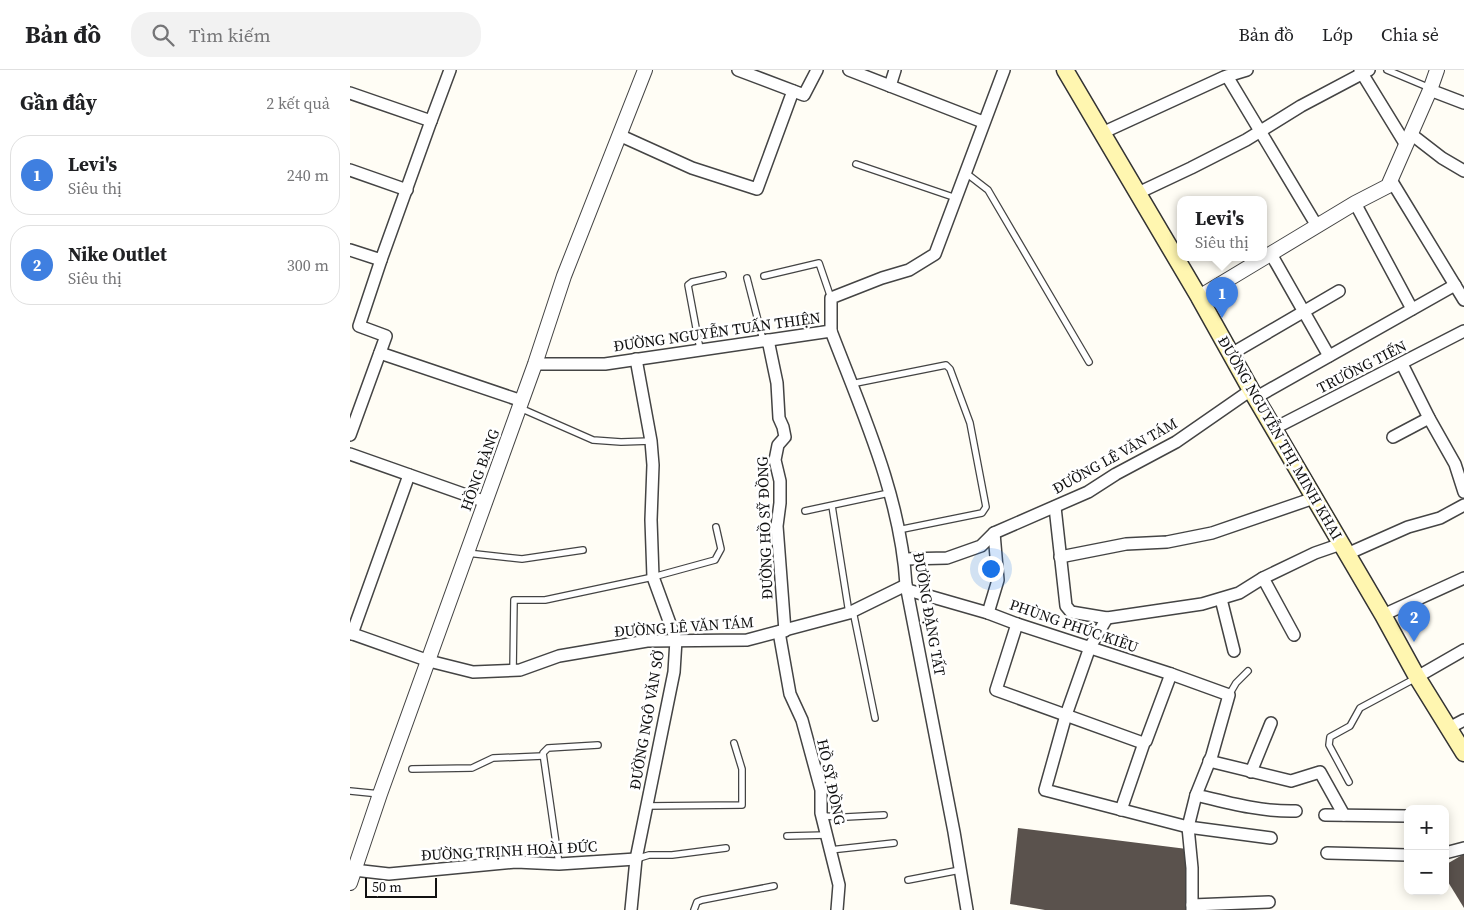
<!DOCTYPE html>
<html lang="vi">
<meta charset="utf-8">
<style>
body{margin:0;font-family:"Source Serif 4",serif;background:#f2f2f2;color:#202124}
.controls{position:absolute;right:15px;bottom:15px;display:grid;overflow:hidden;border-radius:10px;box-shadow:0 2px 12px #0003}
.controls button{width:45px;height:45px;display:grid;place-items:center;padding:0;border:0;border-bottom:1px solid #e0e0e0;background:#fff;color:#202124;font:25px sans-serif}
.scale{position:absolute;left:15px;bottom:12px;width:72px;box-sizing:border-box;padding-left:5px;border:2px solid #111;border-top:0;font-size:14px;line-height:18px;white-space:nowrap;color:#111;-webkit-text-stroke:4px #fff;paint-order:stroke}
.you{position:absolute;left:640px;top:498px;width:18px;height:18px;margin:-12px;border:4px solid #fff;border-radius:50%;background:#1a73e8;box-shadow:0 0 0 8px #1a73e833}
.badge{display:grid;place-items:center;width:32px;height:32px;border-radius:50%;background:#b45309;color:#fff;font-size:16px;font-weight:700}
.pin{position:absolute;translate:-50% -41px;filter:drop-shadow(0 1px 2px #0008)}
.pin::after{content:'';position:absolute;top:26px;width:18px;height:15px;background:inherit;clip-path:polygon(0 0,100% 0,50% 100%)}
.popup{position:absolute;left:827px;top:126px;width:90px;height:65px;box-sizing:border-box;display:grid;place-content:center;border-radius:10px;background:#fff;filter:drop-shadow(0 1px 4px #0005);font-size:16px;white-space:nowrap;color:#757577}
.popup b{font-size:19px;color:#202124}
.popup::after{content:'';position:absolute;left:50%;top:100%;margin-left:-10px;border:10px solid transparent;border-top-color:#fff}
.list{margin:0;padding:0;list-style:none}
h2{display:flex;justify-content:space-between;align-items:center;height:65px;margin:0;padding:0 20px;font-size:21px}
h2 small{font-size:16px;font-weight:400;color:#757577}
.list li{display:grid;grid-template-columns:32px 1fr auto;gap:15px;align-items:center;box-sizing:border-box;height:80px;margin:0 10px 10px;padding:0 10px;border:1px solid #e0e0e0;border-radius:20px}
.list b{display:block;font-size:19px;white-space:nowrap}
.list p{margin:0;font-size:16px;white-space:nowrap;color:#757577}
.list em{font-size:16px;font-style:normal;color:#757577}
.icon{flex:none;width:28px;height:28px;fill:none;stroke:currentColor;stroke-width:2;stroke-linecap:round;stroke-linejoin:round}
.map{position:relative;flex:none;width:1114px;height:840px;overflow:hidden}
header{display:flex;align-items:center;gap:30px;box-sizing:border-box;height:70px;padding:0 25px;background:#fff;border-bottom:1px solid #e0e0e0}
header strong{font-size:24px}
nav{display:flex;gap:28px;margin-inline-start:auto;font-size:18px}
.search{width:350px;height:45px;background:#f2f2f2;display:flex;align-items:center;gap:12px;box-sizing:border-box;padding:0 18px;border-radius:20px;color:#757577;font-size:19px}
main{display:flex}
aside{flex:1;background:#fff}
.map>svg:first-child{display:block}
</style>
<header>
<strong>Bản đồ</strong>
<div class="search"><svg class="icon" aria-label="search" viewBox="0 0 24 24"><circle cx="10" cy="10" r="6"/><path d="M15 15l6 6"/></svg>Tìm kiếm</div>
<nav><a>Bản đồ</a><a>Lớp</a><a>Chia sẻ</a></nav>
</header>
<main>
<aside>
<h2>Gần đây<small>2 kết quả</small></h2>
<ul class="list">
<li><span class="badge" style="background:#3f7fe0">1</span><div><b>Levi's</b><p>Siêu thị</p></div><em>240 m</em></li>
<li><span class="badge" style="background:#3f7fe0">2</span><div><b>Nike Outlet</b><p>Siêu thị</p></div><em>300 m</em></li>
</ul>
</aside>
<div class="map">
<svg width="1114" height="840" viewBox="0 0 1114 840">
<rect width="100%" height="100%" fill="#fffdf5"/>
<!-- building -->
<g fill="#5a524d">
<path d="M668,758L837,779L838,840H695L660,834Z"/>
<path d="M1114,784V838L1095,807V795Z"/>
</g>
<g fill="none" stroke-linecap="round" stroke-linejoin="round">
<defs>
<g id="service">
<path d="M1037,0L1080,18"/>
<path d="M506,94L606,128"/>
<path d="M616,103L638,120L739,292"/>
<path d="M414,206L469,193L481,228"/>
<path d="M397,208L413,270"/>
<path d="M350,279L338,215L342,212L373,205"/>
<path d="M501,314L596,295L600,299L620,353L636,437L632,443L548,460"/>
<path d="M170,338L243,370L271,372L301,371"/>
<path d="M482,436L499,543"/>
<path d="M455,441L539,423"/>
<path d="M117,483L172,489L233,480"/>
<path d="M503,541L525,648"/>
<path d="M163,601L164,530H195L303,507L365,490L371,479L366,457"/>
<path d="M879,625L886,613L898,601"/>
<path d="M62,699L122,698L143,688L193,686"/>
<path d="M999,712L979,675L980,667L1000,656L1010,638L1066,608"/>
<path d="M0,721L30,724"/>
<path d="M296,736L392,735V699L384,673"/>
<path d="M472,746L496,747L534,745"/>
<path d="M437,766L477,765"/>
<path d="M480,780L544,773"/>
<path d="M286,789L299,785H322L376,778"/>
<path d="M209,794L193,683L198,678L248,675"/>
<path d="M558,810L610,800"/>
<path d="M344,840L347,832L352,830L424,816"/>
</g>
<g id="minor">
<path d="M388,0L454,25L467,0"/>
<path d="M499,0L633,52"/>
<path d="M1010,0L1056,75"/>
<path d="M877,6L967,156"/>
<path d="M540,16L545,0"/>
<path d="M1080,20L1114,33"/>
<path d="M0,23L81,51L100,0"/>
<path d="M752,63L874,7L897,0"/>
<path d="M1061,64L1092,88L1114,101"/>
<path d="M269,65L342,98L407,119L443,21"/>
<path d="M0,100L57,120"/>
<path d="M1041,110L1114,230"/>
<path d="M788,123L841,98L896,70L951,36L1019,0"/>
<path d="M1005,133L1062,239"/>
<path d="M0,180L31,190L81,51"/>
<path d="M921,184L979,286"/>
<path d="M481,261C512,342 551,427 556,515L604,762L617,840"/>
<path d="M418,270L427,313L429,348L433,357L435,367L428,375L425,390L430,411V433L427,456L435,561"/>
<path d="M30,283L172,331"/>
<path d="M881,284L989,221"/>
<path d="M185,294H255L481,261V228L532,208L559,200L585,184L654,0"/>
<path d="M1052,294L1079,348L1105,394L1114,422"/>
<path d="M905,328L1105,215"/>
<path d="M923,359L1114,261"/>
<path d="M0,365L36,266L9,256L31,190"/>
<path d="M1043,367L1079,348"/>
<path d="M0,384L136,432"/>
<path d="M705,437L716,536L721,542L757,548L852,534L889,523L913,508L965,483L991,474"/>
<path d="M997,484L1058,457L1090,448L1114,435"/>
<path d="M710,487L776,474L817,472L862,463L964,428"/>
<path d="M555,489L597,488L631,476L644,463L738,422L766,404L826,372L901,320"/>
<path d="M913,508L944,565"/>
<path d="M558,520L638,543L667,554L821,604L879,625L862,685L846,725L838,757L842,798V840"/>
<path d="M871,529L884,581"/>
<path d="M638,543L648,510L644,463"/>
<path d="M1033,545L1114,508"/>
<path d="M757,548L740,577L716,645L695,720L838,757L921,768"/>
<path d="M667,554L646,620L793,673L796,671L821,604"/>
<path d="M429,562L440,624L452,650L471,720V743L489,815L487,840"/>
<path d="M0,563L79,591L123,602L170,600L209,586L297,571L397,570L499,543L556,515"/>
<path d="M2,564L59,405"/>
<path d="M1067,607L1114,580"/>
<path d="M1099,658L1114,650"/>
<path d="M859,691L941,711L970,702L994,745"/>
<path d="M901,702L921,653"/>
<path d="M846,725C879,733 912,742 946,741"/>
<path d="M771,740L794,673"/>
<path d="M975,745L1058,746"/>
<path d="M977,783L1058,785"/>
<path d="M1095,783L1114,778"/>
<path d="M4,800L39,804L166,792L209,794L286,789"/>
<path d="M842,835L919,832"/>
<path d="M281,840L286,789L324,602L326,570L303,507L301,450L303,395L301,371L286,289"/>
</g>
<g id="tertiary">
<path d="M849,227L1005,133L1038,116L1080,20L1087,0"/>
<path d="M0,813L30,724L185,294L214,206L295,0"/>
</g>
<path id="secondary" d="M715,0L849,227L901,320L1033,545L1067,607L1114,683"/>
</defs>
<!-- service casing -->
<use href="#service" stroke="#444" stroke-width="8"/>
<!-- minor casing -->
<use href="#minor" stroke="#444" stroke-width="14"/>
<!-- tertiary casing -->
<use href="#tertiary" stroke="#444" stroke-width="16"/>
<!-- secondary casing -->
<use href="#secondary" stroke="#333" stroke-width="19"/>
<!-- service -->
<use href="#service" stroke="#fff" stroke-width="5.5"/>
<!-- minor -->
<use href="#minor" stroke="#fff" stroke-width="11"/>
<!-- tertiary -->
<use href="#tertiary" stroke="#fff" stroke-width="14"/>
<!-- secondary -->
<use href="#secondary" stroke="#fff6b0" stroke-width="16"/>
</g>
<g text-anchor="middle" stroke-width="5" stroke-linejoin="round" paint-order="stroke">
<!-- street labels -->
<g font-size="15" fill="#111" stroke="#fff">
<text transform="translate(367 262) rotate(-8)" y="5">ĐƯỜNG NGUYỄN TUẤN THIỆN</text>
<text transform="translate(1012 297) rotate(-27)" y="5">TRƯỜNG TIẾN</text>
<text transform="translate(930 368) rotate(60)" y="5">ĐƯỜNG NGUYỄN THỊ MINH KHAI</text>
<text transform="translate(765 386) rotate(-29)" y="5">ĐƯỜNG LÊ VĂN TÁM</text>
<text transform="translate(130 400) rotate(-70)" y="5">HỒNG BÀNG</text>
<text transform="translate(415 458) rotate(-92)" y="5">ĐƯỜNG HỒ SỸ ĐỒNG</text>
<text transform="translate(579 544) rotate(80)" y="5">ĐƯỜNG ĐẶNG TẤT</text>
<text transform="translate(724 556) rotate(19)" y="5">PHÙNG PHÚC KIỀU</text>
<text transform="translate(334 557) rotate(-4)" y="5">ĐƯỜNG LÊ VĂN TÁM</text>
<text transform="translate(297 650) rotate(-80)" y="5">ĐƯỜNG NGÔ VĂN SỞ</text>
<text transform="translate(481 712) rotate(78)" y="5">HỒ SỸ ĐỒNG</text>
<text transform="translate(159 781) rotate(-3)" y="5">ĐƯỜNG TRỊNH HOÀI ĐỨC</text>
</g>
</g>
</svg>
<div class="controls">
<button>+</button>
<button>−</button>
</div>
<div class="scale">50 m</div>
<div class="you"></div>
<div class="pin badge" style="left:872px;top:248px;background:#3f7fe0">1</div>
<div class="popup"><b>Levi's</b>Siêu thị</div>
<div class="pin badge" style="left:1064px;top:572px;background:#3f7fe0">2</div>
</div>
</main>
